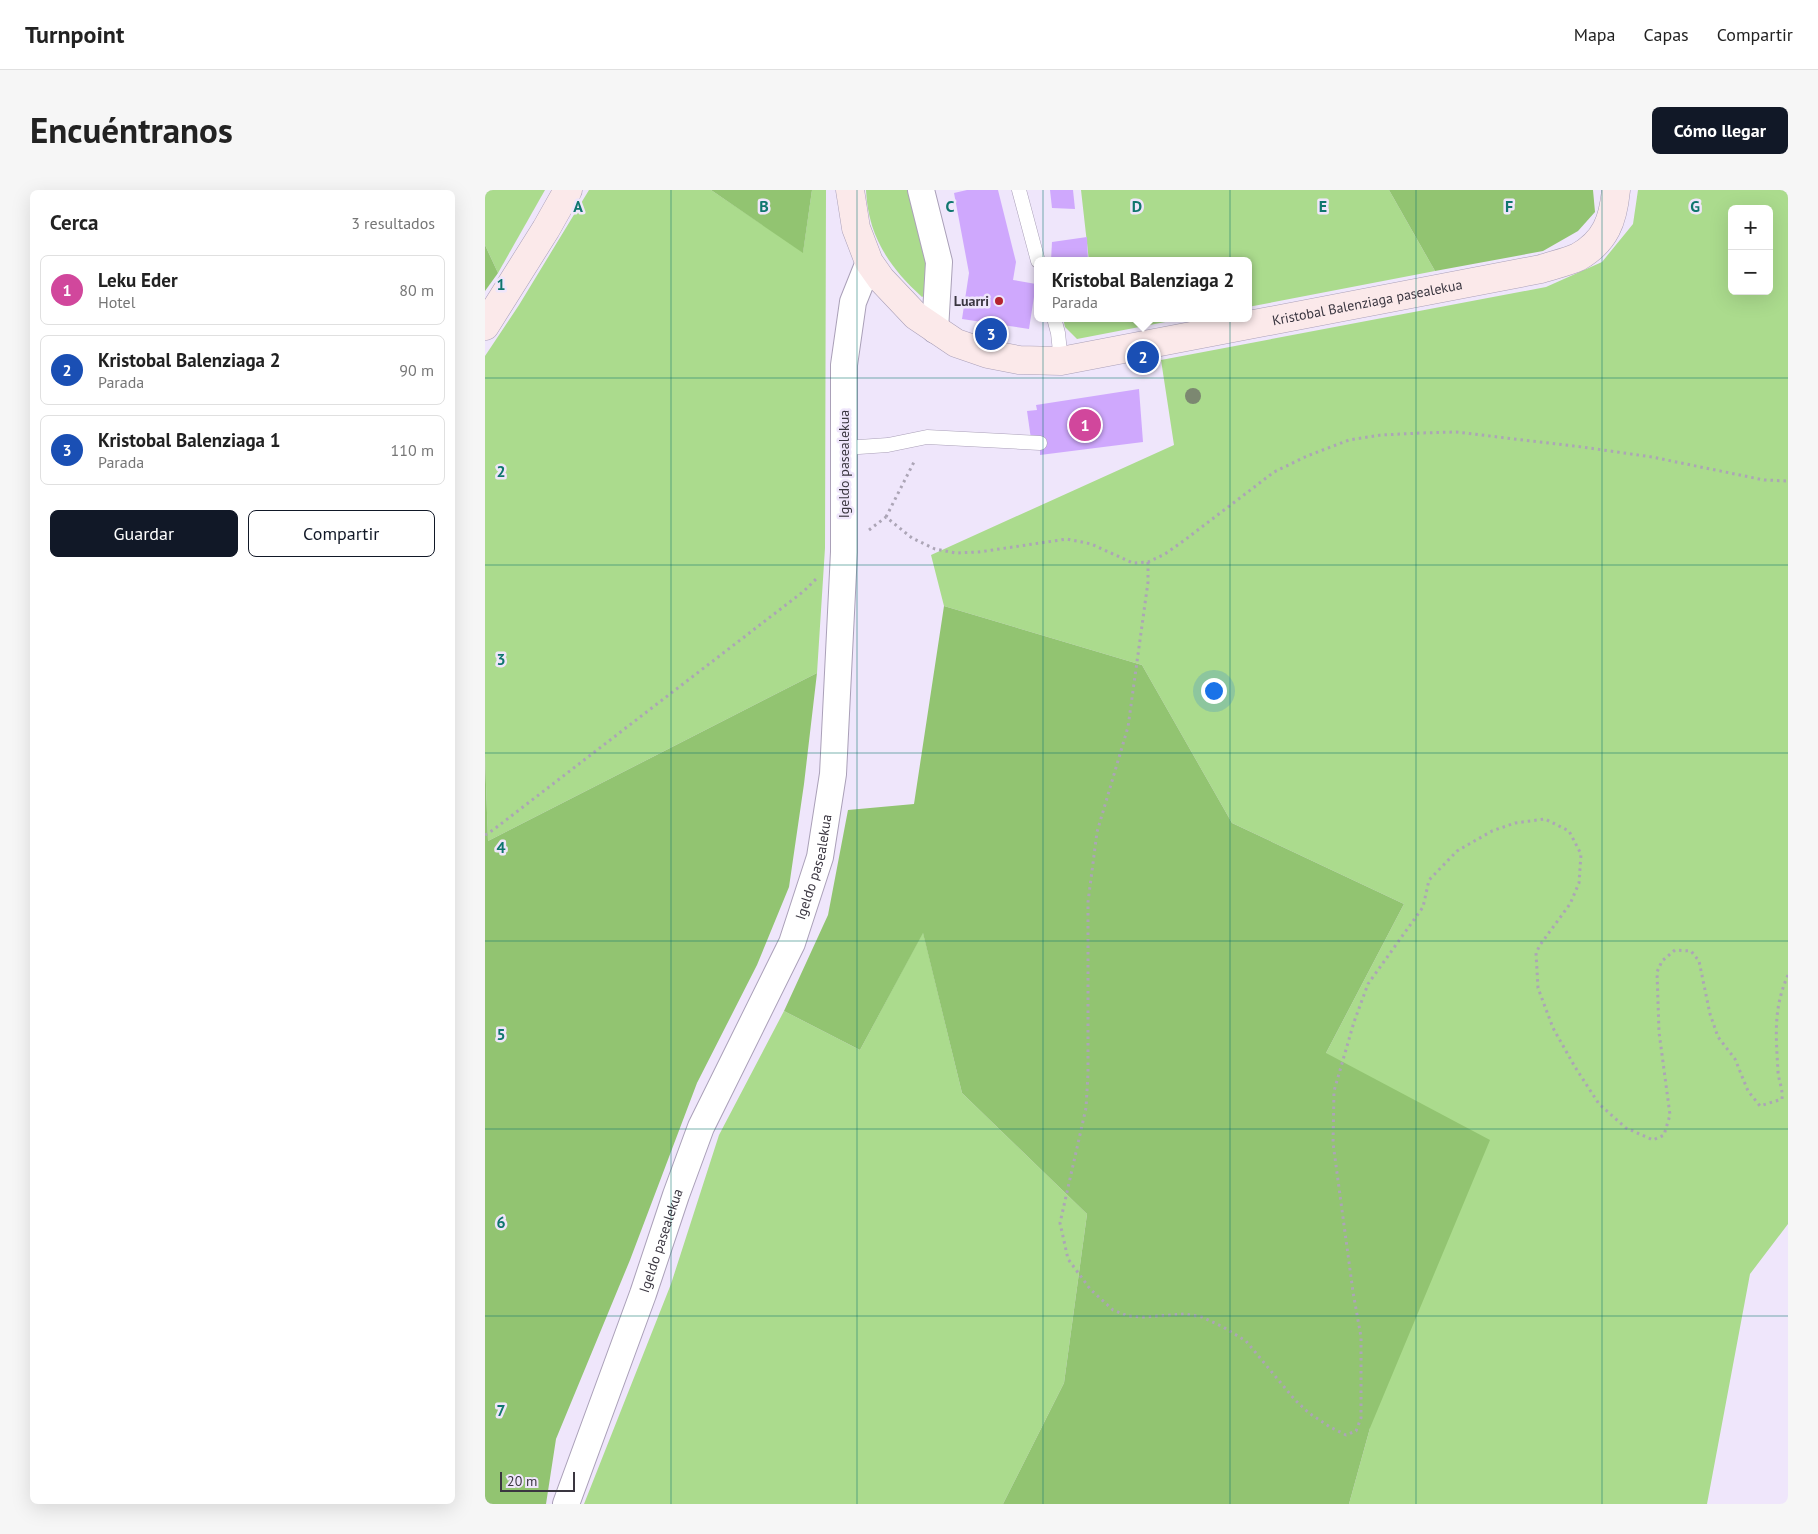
<!DOCTYPE html>
<html lang="es">
<meta charset="utf-8">
<style>
body{margin:0;font-family:"PT Sans",sans-serif;background:#f6f6f6;color:#222}
.controls{position:absolute;right:15px;top:15px;display:grid;overflow:hidden;border-radius:8px;box-shadow:0 5px 20px #0002}
.controls button{width:45px;height:45px;display:grid;place-items:center;padding:0;border:0;border-bottom:1px solid #e0e0e0;background:#fff;color:#222;font:25px sans-serif}
.scale{position:absolute;left:15px;bottom:12px;width:75px;box-sizing:border-box;padding-left:5px;border:2px solid #3a3640;border-top:0;font-size:14px;line-height:18px;white-space:nowrap;color:#3a3640;-webkit-text-stroke:4px #efe6fb;paint-order:stroke}
.you{position:absolute;left:728px;top:500px;width:18px;height:18px;margin:-12px;border:4px solid #fff;border-radius:50%;background:#1a73e8;box-shadow:0 0 0 8px #1a73e833}
.badge{display:grid;place-items:center;width:32px;height:32px;border-radius:50%;background:#111827;color:#fff;font-size:16px;font-weight:700}
.pin{position:absolute;translate:-50% -50%;border:2px solid #fff;box-shadow:0 1px 5px #0006}
.popup{position:absolute;left:549px;top:67px;width:218px;height:65px;box-sizing:border-box;display:grid;place-content:center;border-radius:8px;background:#fff;filter:drop-shadow(0 1px 4px #0005);font-size:16px;white-space:nowrap;color:#767676}
.popup b{font-size:19px;color:#222}
.popup::after{content:'';position:absolute;left:50%;top:100%;margin-left:-10px;border:10px solid transparent;border-top-color:#fff}
.list{margin:0;padding:0;list-style:none}
h2{display:flex;justify-content:space-between;align-items:center;height:65px;margin:0;padding:0 20px;font-size:21px}
h2 small{font-size:16px;font-weight:400;color:#767676}
.list li{display:grid;grid-template-columns:32px 1fr auto;gap:15px;align-items:center;box-sizing:border-box;height:70px;margin:0 10px 10px;padding:0 10px;border:1px solid #e0e0e0;border-radius:8px}
.list b{display:block;font-size:19px;white-space:nowrap}
.list p{margin:0;font-size:16px;white-space:nowrap;color:#767676}
.list em{font-size:16px;font-style:normal;color:#767676}
.actions{display:flex;gap:10px;padding:15px 20px}
.actions a{flex:1;padding:11px 0;border:1px solid #111827;border-radius:8px;text-align:center;font-size:18px;color:#111827}
.actions .main{background:#111827;color:#fff}
.map{position:relative;flex:none;width:1303px;height:1314px;overflow:hidden;border-radius:8px}
header{display:flex;align-items:center;gap:30px;box-sizing:border-box;height:70px;padding:0 25px;background:#fff;border-bottom:1px solid #e0e0e0}
header strong{font-size:24px}
nav{display:flex;gap:28px;margin-inline-start:auto;font-size:18px}
.intro{display:flex;align-items:center;justify-content:space-between;box-sizing:border-box;height:120px;padding:0 30px}
h1{margin:0;font-size:35px}
.button{padding:12px 22px;border-radius:8px;background:#111827;color:#fff;font-size:18px;font-weight:700}
main{display:flex;gap:30px;padding:0 30px}
aside{flex:1;background:#fff;border-radius:8px;box-shadow:0 5px 20px #0002}
.map>svg:first-child{display:block}
</style>
<header>
<strong>Turnpoint</strong>
<nav><a>Mapa</a><a>Capas</a><a>Compartir</a></nav>
</header>
<div class="intro"><h1>Encuéntranos</h1><a class="button">Cómo llegar</a></div>
<main>
<aside>
<h2>Cerca<small>3 resultados</small></h2>
<ul class="list">
<li><span class="badge" style="background:#d1479c">1</span><div><b>Leku Eder</b><p>Hotel</p></div><em>80 m</em></li>
<li><span class="badge" style="background:#1a4fb4">2</span><div><b>Kristobal Balenziaga 2</b><p>Parada</p></div><em>90 m</em></li>
<li><span class="badge" style="background:#1a4fb4">3</span><div><b>Kristobal Balenziaga 1</b><p>Parada</p></div><em>110 m</em></li>
</ul>
<div class="actions"><a class="main">Guardar</a><a>Compartir</a></div>
</aside>
<div class="map">
<svg width="1303" height="1314" viewBox="0 0 1303 1314">
<rect width="100%" height="100%" fill="#efe6fb"/>
<!-- green -->
<g fill="#abdb8d" fill-rule="evenodd">
<path d="M0,0H60L13,83L0,55Z"/>
<path d="M104,0H226L318,62L327,0H341L340,358L332,483L3,651L0,566V166L34,115Z"/>
<path d="M381,0H426L439,44L444,103L437,107C404,77 383,46 381,0Z"/>
<path d="M596,0H904L950,81L763,117V71H604Z"/>
<path d="M1153,0H1303V1034L1265,1084L1222,1314H864L885,1238L841,863L919,714L747,633L657,475L459,416L446,365L689,255L676,170L1061,97L1117,72L1148,34ZM1247,19H1284V101H1247Z"/>
<path d="M578,128H701L592,149L580,137Z"/>
<path d="M438,742L477,903L602,1024L579,1193L518,1314H99L186,1094L234,945L299,821L375,860Z"/>
</g>
<!-- forest -->
<g fill="#92c471">
<path d="M226,0H327L318,63Z"/>
<path d="M904,0H1108L1110,22L1093,41L1058,61L950,81Z"/>
<path d="M0,55L13,83L0,101Z"/>
<path d="M459,416L657,475L747,633L919,714L841,863L1005,950L885,1238L864,1314H518L579,1193L602,1024L477,903L438,743L375,860L299,821L343,725L363,620L429,614Z"/>
<path d="M332,483L319,594L304,697L272,775L212,893L145,1070L71,1249L61,1314H0V566L3,651Z"/>
</g>
<!-- building -->
<g fill="#cfa8fd">
<path d="M482,0H513L531,72L528,90L551,94L544,139L477,129L484,83L469,3Z"/>
<path d="M565,0H588L590,19L567,18Z"/>
<path d="M602,47L603,71H566L567,52Z"/>
<path d="M654,199L658,252L555,265V253L546,249L542,221L552,220L551,215Z"/>
</g>
<g fill="none" stroke-linecap="round" stroke-linejoin="round">
<defs>
<g id="lane">
<path d="M534,0L553,71"/>
<path d="M569,128L573,143L576,171"/>
<path d="M359,258L403,255L442,247L555,253"/>
</g>
<g id="street">
<path d="M436,0L454,72L450,140"/>
<path id="s1" d="M81,1314L158,1104L191,1005L216,937L307,753L335,667L348,584L359,362V175L368,112L384,72"/>
</g>
<g id="secondary">
<path id="s2" d="M365,0L371,38L384,72L396,89L431,126L471,153L503,164L534,170L576,171L1056,79C1068,75 1082,72 1093,67C1121,51 1128,30 1131,0"/>
<path d="M0,136L61,39L83,0"/>
</g>
</defs>
<!-- lane casing -->
<use href="#lane" stroke="#aaa0b8" stroke-width="15"/>
<!-- street casing -->
<use href="#street" stroke="#aaa0b8" stroke-width="28"/>
<!-- secondary casing -->
<use href="#secondary" stroke="#aaa0b8" stroke-width="29"/>
<!-- path -->
<g stroke="#aca5b6" stroke-width="3" stroke-dasharray="2.5 4" stroke-linecap="butt">
<path d="M401,327L430,270"/>
<path d="M384,340L401,327L427,348L450,359L471,363L494,362L582,349L606,354L648,373L663,372L680,364L701,349L789,282L822,266L864,250L896,245L936,243L971,242L1097,257L1167,267L1279,290L1303,291"/>
<path d="M663,372V392L643,537L612,642L603,712V884L601,918L575,1033L583,1069L605,1099L628,1120L643,1126L659,1127L700,1124L717,1127L738,1137L761,1151L810,1210L824,1223L845,1237L861,1245L871,1241L876,1228V1147L868,1102L848,953L849,901L869,832L883,794L938,717L944,690L972,661L1007,641L1030,633L1060,629L1084,641L1096,664L1094,693L1085,714L1055,755L1051,763L1053,798L1068,838L1090,877L1114,914L1141,938L1168,950L1179,945L1185,925L1174,842L1172,782L1177,771L1190,760L1206,761L1214,771L1225,824L1233,847L1250,869L1263,901L1275,916L1297,909C1298,899 1294,892 1293,882C1291,845 1288,819 1303,785"/>
<path d="M0,645L8,640L319,401L332,388"/>
</g>
<!-- lane -->
<use href="#lane" stroke="#fff" stroke-width="14"/>
<!-- street -->
<use href="#street" stroke="#fff" stroke-width="26"/>
<!-- secondary -->
<use href="#secondary" stroke="#fbe9ea" stroke-width="28"/>
</g>
<!-- trees -->
<circle fill="#7c8871" cx="708" cy="206" r="8"/>
<!-- grid -->
<path fill="none" stroke="#0f766e" stroke-width="1" stroke-opacity="0.55" d="M186,0V1314M372,0V1314M558,0V1314M745,0V1314M931,0V1314M1117,0V1314M0,188H1303M0,375H1303M0,563H1303M0,751H1303M0,939H1303M0,1126H1303"/>
<!-- markers -->
<circle fill="#b5232f" stroke="#efe6fb" stroke-width="2" cx="514" cy="111" r="5"/>
<g text-anchor="middle" stroke-width="5" stroke-linejoin="round" paint-order="stroke">
<!-- poi labels -->
<g font-size="14" font-weight="bold" fill="#3a3640" stroke="#efe6fb" text-anchor="end">
<text x="504" y="116">Luarri</text>
</g>
<!-- street labels -->
<g font-size="14" fill="#3a3640" stroke="#efe6fb">
<text dy="5" stroke="none"><textPath href="#s2" startOffset="614">Kristobal Balenziaga pasealekua</textPath></text>
<text transform="translate(359 274) rotate(-90)" y="5">Igeldo pasealekua</text>
<text dy="5" stroke="none"><textPath href="#s1" startOffset="685">Igeldo pasealekua</textPath></text>
<text dy="5" stroke="none"><textPath href="#s1" startOffset="280">Igeldo pasealekua</textPath></text>
</g>
</g>
<g font-size="16" text-anchor="middle" font-weight="bold" fill="#0f766e" stroke="#efe6fb" stroke-width="5" stroke-linejoin="round" paint-order="stroke">
<text x="93" y="22">A</text>
<text x="279" y="22">B</text>
<text x="465" y="22">C</text>
<text x="652" y="22">D</text>
<text x="838" y="22">E</text>
<text x="1024" y="22">F</text>
<text x="1210" y="22">G</text>
<text x="16" y="100">1</text>
<text x="16" y="287">2</text>
<text x="16" y="475">3</text>
<text x="16" y="663">4</text>
<text x="16" y="850">5</text>
<text x="16" y="1038">6</text>
<text x="16" y="1226">7</text>
</g>
</svg>
<div class="controls">
<button>+</button>
<button>−</button>
</div>
<div class="scale">20 m</div>
<div class="you"></div>
<div class="pin badge" style="left:600px;top:235px;background:#d1479c">1</div>
<div class="pin badge" style="left:658px;top:167px;background:#1a4fb4">2</div>
<div class="popup"><b>Kristobal Balenziaga 2</b>Parada</div>
<div class="pin badge" style="left:506px;top:144px;background:#1a4fb4">3</div>
</div>
</main>
